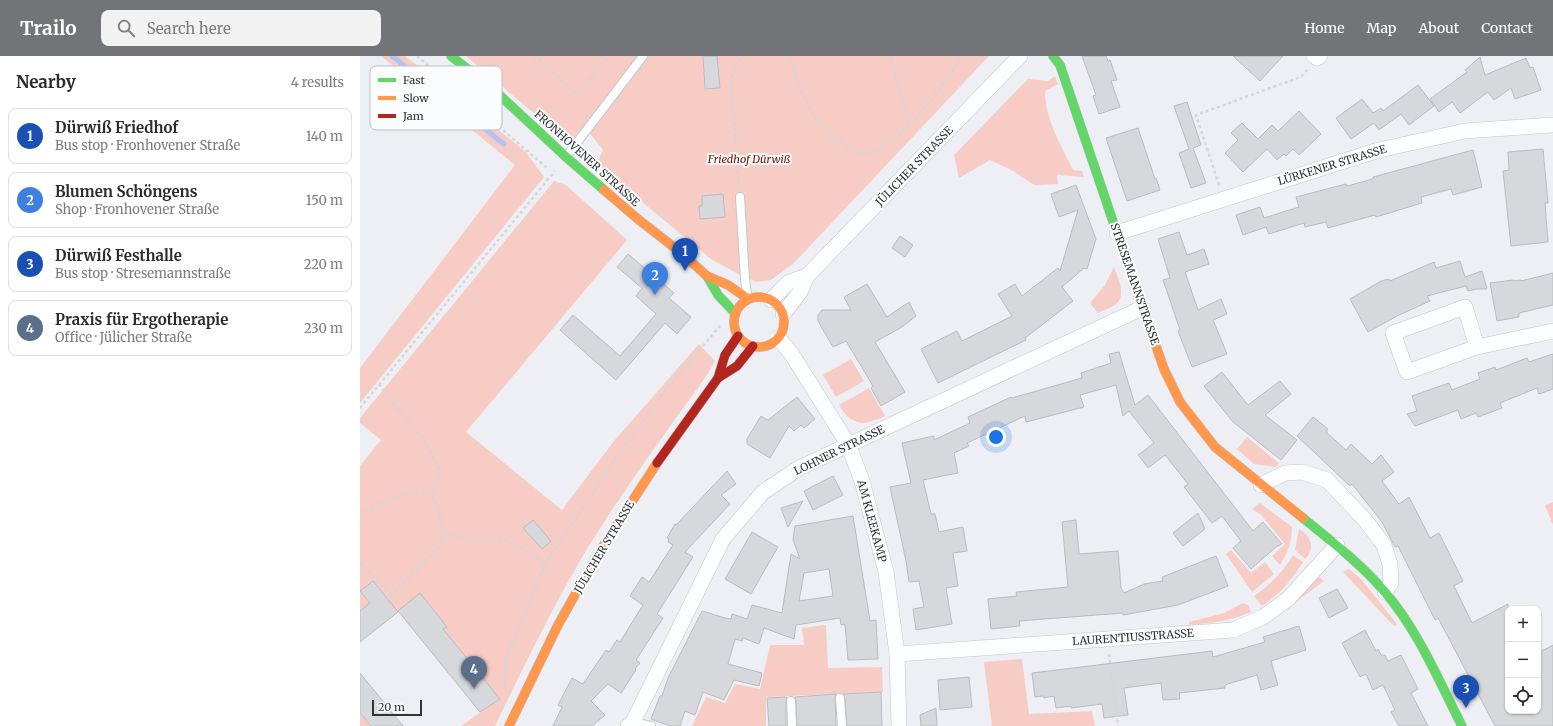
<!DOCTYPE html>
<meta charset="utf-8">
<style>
body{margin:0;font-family:Merriweather,serif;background:#f2f2f3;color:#2b2b33}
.controls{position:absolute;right:12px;bottom:12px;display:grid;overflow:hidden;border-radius:8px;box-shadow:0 1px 3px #0004}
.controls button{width:36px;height:36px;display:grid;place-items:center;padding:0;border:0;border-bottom:1px solid #e1e1e2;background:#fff;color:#2b2b33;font:20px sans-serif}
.scale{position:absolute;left:12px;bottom:10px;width:50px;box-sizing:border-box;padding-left:4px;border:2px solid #313235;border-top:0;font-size:11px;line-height:14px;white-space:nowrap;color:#313235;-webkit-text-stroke:3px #fbfcfd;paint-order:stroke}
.you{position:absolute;left:636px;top:381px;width:14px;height:14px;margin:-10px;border:3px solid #fff;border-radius:50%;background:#1a73e8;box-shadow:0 0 0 6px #1a73e833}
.badge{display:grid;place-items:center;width:26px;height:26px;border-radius:50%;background:#737478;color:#fff;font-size:13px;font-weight:700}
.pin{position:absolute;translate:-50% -33px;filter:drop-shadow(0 1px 2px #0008)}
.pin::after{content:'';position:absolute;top:21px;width:14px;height:12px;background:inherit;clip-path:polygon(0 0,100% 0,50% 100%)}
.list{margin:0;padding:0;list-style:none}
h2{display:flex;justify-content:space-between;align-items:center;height:52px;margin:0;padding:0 16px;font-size:17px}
h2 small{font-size:13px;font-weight:400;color:#7c7c81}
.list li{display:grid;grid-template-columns:26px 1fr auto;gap:12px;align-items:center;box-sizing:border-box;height:56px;margin:0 8px 8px;padding:0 8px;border:1px solid #e1e1e2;border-radius:8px}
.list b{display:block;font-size:15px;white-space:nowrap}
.list p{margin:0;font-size:13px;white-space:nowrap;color:#7c7c81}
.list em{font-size:13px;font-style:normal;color:#7c7c81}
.icon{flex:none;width:22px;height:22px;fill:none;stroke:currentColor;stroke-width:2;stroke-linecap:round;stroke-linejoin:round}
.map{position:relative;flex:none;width:1193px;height:670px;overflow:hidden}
header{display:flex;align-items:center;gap:24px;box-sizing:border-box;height:56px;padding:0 20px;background:#737478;color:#fff}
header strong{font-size:19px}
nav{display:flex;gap:22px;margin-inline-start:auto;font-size:14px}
.search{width:280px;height:36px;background:#f2f2f3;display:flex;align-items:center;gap:10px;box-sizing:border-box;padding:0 14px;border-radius:8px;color:#7c7c81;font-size:15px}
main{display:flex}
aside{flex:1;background:#fff}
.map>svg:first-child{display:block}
</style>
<header>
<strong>Trailo</strong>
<div class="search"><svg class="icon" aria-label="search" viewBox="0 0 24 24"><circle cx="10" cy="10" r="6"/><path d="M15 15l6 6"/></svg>Search here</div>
<nav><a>Home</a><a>Map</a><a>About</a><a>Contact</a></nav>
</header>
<main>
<aside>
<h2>Nearby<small>4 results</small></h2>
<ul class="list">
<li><span class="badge" style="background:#1a4fb4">1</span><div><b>Dürwiß Friedhof</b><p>Bus stop · Fronhovener Straße</p></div><em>140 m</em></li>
<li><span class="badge" style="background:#3f7fe0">2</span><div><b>Blumen Schöngens</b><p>Shop · Fronhovener Straße</p></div><em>150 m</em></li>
<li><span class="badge" style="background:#1a4fb4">3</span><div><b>Dürwiß Festhalle</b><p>Bus stop · Stresemannstraße</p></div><em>220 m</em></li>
<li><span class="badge" style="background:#5c6f8a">4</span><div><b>Praxis für Ergotherapie</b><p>Office · Jülicher Straße</p></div><em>230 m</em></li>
</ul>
</aside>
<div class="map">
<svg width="1193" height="670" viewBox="0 0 1193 670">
<rect width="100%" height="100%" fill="#eeeff5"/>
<!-- green -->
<g fill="#f7ccc5">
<path d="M21,0H45L165,95L184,121L0,347V312L155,109Z"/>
<path d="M106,0H629L433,208L411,224L397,226L380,219L351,203L236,108L243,94L228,75L218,87L195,75Z"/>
<path d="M695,20L698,28L685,35C685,63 701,89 713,114L722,115L724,121L697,119L698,128L674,129L653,115L630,104L599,122L594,99L668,23L688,25Z"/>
<path d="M194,125L206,129L267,184L106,376L202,454L254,385L339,288L355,305L347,319C306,376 264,433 227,493C193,550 164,610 135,670H101L140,643L83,573L87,571L60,537L33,560L24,539L13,525L0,535L10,547L0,555V410L21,384L0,367V362Z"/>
<path d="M754,211C758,222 767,239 756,248C751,252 743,254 738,257L730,247L745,229Z"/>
<path d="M491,303L504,325L476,341L463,319Z"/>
<path d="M509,332L525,360C504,370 492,371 479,349Z"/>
<path d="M887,381L919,407L916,411L894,408L877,393Z"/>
<path d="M1193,446V469L1185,449Z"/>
<path d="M900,447L932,471C932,486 928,496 920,509L912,500L925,488L901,459L892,453Z"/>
<path d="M939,473C951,480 956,492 945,503L935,494Z"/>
<path d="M871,494L891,517L905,506L914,518L892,536L866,498Z"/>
<path d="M933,499L943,506C932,524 920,538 902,550L894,540C910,529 923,516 933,499Z"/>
<path d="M989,513L1001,523L1037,568L1034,570L983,516Z"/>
<path d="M957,519L964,525L936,546L933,541Z"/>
<path d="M883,547L888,549L891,556C871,565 851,567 829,569V566L864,557Z"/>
<path d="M466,569L468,612L522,611L523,636L406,641V670H332L346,641L365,647L375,628L400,633L410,589H444L442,572Z"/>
<path d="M662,603L669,658L732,655L735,670H632L624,606Z"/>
<path d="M0,657L11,670H0Z"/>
</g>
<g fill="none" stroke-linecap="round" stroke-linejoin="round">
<!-- stream -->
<path stroke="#b3c2f4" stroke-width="5" d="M32,0L144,88"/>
</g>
<!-- building -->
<g fill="#d7d8dc" stroke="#bbbcc0" fill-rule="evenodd">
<path d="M343,0H357L360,32L345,33Z"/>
<path d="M722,0H746L748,5L750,4L757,24L751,25L760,51L739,58L733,40L736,39Z"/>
<path d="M873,0H923L900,25Z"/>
<path d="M1120,1L1125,19L1166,2L1170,12L1173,11L1181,34L1155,43L1151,32L1134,44L1128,36L1100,57L1092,46L1079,56L1070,43L1107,16L1105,14Z"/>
<path d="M1058,29L1074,50L1049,69L1041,58L1019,74L1014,67L991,83L976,62L1002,43L1013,57L1021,52L1023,55Z"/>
<path d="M827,46L841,89L833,92L846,127L831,132L819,97L829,93L814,50Z"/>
<path d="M939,55L961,78L939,99L933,93L926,100L924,98L917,104L907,93L883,116L865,97L878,84L871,77L882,67L898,83L912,69L918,75Z"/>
<path d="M778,72L795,123L796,122L800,134L767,145L746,82Z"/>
<path d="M1183,93L1188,147H1185L1188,186L1151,190L1143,115L1149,114L1148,96Z"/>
<path d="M1113,94L1122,131L1093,139L1091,133L1061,141L1062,147L1016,161L1015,159L968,172L966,166L945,171L944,167L909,178L906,171L883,179L876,159L900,151L904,162L939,151L936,141L986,128L987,130L1013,123V121Z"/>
<path d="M716,129L736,183L727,213L724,212L702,231L713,245L665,282L666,284L578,327L561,293L597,275L602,285L652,260L638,238L655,228L662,240L698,212L700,215L718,154L699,161L691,138Z"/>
<path d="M363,138L365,161L340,163L339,150H342V140Z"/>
<path d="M819,176L827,199L844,193L849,208L825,216L838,254L861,243L867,258L853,264L867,298L832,311L818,275L820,274L803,224L810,222L798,183Z"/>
<path d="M540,180L553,189L545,201L532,192Z"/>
<path d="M268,198L314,237L309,242L331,261L317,278L305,267L256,324L200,274L213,259L260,300L296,258L276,240L282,232L257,211Z"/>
<path d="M1100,205L1105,221L1122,215L1127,233H1117L1108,235L1106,230L1067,240L1070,245L1037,260L1008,276L990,243L1021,225L1029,223L1030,225L1074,206L1076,212Z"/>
<path d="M1193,217V249L1159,257V261L1137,265L1130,227L1153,224V225L1161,224V225Z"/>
<path d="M507,228L527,261L549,246L556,260L542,271L515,286L545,336L521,350L511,332L513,330L486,285L473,291L458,265V259L462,254H491L484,241Z"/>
<path d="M759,296L775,349L788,339L893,475L903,466L922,488L916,491L891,513L873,492L881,485L862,460L852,467L824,431L828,428L805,399L788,412L783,405L778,399L794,387L769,355L763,360L756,329L720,339L724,351L666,366L665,360L607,387L609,390L594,397L598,417L563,424L571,458H575L579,476L603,471L607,495L593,497L598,530L586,532L592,568L556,574L553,553L564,551L559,525L549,526L546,505L530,431L551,427L542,387L574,380V384L610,367L608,361L651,341L652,342L722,322L721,317L751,307L749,298Z"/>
<path d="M1193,298V333L1179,338L1177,332L1140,347L1142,352L1118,361L1116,357L1101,363L1098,354L1055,370L1047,358L1057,355L1052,340L1089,327L1092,334L1120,323L1118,317L1135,311L1136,314L1167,302L1169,306Z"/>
<path d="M862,316L888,349L920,325L931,338L905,359L937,384L921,404L873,366L844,330Z"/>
<path d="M437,341L455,363L444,372L441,369L434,375L429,370L410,402L387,388V383L401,360L408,364Z"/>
<path d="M953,361L968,373L966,376L986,394L991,388L1012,408L1021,399L1034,416L1022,425L1039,448L1049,441L1070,482L1079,477L1103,525L1094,530L1112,567L1148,548V655H1178V597L1193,589V670H1135L1078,562L1075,564L1038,490L1035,491L1022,466L992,428L990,430L937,380Z"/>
<path d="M367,415L376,428L361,439L370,448L325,496L333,501L297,558L303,562L276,604L280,607L275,613L276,614L261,637L248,628L231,645L245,659L232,670H193L202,651L198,649L212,622L223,628L246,594L249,596L257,584L260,586L283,549L270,540L282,521L289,526L313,489L308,486L309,483L307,482L315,468L316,469Z"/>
<path d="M473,420L483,439L453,454L444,435Z"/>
<path d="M443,445L428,471L421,452Z"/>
<path d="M838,457L845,473L823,490L813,477Z"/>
<path d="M493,460L510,565L516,564L518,603L488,604L485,568L481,569L480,562L436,569L434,583L404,572L399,588L383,582L382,585L375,583L368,608L402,617L399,630L374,624L364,644L343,636L335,659L325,655L320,670H310L291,663L300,640H302L308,622L342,555L365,562L371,563L372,558L387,563L392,549L422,557L431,498L440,503L433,484L435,470ZM469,513L473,540L439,545L444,517Z"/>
<path d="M173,464L191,485L182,493L163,472Z"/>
<path d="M716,464L719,498L758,495L761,532L764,537L784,528L803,525L802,521L856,500L868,530L818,549L763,559V557L659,565L660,570L631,573L628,543L657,540L656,536L708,531L702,466Z"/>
<path d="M392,476L418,491L391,538L365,523Z"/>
<path d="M13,525L38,556L0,586V555L10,547L0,535Z"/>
<path d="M977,533L988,552L969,562L959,542Z"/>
<path d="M60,537L87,571L83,573L140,643L120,656L38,555Z"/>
<path d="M939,570L946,594L911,605L918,629L901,634L897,619L865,629V632L819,637L820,643L803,644L801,627L764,632L768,659L744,662L742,648L711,652V650L696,652L694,640L684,642V640L675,641L672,617L852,595L853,601L905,586L903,581Z"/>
<path d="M1005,574L1016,595L1018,593L1022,600L1025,599L1028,605L1041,599L1058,633L1051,637L1068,670H1039L1031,656L1035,654L1023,629L1013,634L1006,618L1000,621L982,587Z"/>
<path d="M0,617L43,670H11L0,657Z"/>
<path d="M609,621L612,651L580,654L578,624Z"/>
<path d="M521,636L522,670H487L485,642L483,638Z"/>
<path d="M476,638L475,642L476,670H437L436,645L435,641Z"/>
<path d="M427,641L426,645V670H409L407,642Z"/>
<path d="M576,652L577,670H561L560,659Z"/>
</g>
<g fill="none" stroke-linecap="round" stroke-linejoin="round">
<defs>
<g id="lane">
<path d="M206,101L283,0"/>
<path d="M380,141L385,223L387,238"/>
<path d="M480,642L482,670"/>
<path d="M431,645L432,670"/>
<path d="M273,666L291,670"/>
</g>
<g id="street">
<path d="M954,0L957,2L960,0"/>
<path d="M757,177L1019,94L1105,75L1193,69"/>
<path d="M411,244L429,226L447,220"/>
<path d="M1105,251L1117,291L1047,316L1033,277Z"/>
<path d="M423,258L440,236L447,220L660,0"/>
<path d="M418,282L431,297L488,388L502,425L526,516L537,598L539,670"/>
<path d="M1117,291L1193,275"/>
<path d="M901,429L925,417L942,416L967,424L1005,464L1024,489L1030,508L1031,527L1025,536"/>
<path d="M537,598L873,574L903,561L928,543L977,489"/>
<path d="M268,670L273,666L363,483L403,436L439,412L782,252"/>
</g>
<g id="fast">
<path d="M91,0L133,33L206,101L244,134"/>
<path d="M693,0L700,9L780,245"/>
<path d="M347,220L358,239L375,257"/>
<path d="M943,462C971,485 1000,507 1024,535C1058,574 1079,625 1102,670"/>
</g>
<g id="slow">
<path d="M244,134L279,164L319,195L347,220L368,229L388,243"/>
<circle cx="399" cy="266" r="25"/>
<path d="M780,245L804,313L820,346L855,391L943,462"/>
<path d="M149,670L198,569L238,498L297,407"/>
</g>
<g id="jam">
<path d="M358,322L377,310L393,290"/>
<path d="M297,407L358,322L365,299L378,280"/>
</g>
</defs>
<!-- lane casing -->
<use href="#lane" stroke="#c5c6ca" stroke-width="10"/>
<!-- street casing -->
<use href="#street" stroke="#c5c6ca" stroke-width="16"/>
<!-- fast casing -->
<use href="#fast" stroke="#c5c6ca" stroke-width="10"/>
<!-- slow casing -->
<use href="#slow" stroke="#c5c6ca" stroke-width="10"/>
<!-- jam casing -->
<use href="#jam" stroke="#c5c6ca" stroke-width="10"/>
<!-- path -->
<g stroke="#d4d6d7" stroke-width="2.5" stroke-dasharray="3 3" stroke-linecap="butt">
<path d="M57,0L187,112L189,111"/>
<path d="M174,0L218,39L248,0"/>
<path d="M429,0C435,22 450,60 467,75C471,79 477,82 481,86C489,92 496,97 506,97C534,98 589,24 601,0"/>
<path d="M530,0L549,69"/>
<path d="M379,129L371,25L377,6L384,0"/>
<path d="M859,129L836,59L941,21L948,13"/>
<path d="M19,328L30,344L61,381L77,407L79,414L72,437L78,452L84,479"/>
<path d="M0,352L195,115"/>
<path d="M0,457L30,443L52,436L72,437"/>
<path d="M0,507L25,533L30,541"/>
<path d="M26,544L75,495L84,479H92L119,486L133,483L147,484L186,507"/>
<path d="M23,547L26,544L36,558"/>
<path d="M749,598L758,670"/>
<path d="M144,633L146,603L186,507L260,396L308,331L360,270"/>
</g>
<!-- lane -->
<use href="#lane" stroke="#fcfdfe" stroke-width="8"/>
<!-- street -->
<use href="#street" stroke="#fcfdfe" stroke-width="15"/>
<!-- fast -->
<use href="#fast" stroke="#63d668" stroke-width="9"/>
<!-- slow -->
<use href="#slow" stroke="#ff974d" stroke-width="9"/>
<!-- jam -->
<use href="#jam" stroke="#b3261e" stroke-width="9"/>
</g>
<g text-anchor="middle" stroke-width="4" stroke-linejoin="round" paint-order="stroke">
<!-- street labels -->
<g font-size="11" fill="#313235" stroke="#fbfcfd">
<text transform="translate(227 102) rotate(42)" y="4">FRONHOVENER STRASSE</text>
<text transform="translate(972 109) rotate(-17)" y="4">LÜRKENER STRASSE</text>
<text transform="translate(554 110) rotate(-46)" y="4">JÜLICHER STRASSE</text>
<text transform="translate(775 228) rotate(71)" y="4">STRESEMANNSTRASSE</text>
<text transform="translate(479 394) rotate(-26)" y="4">LOHNER STRASSE</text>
<text transform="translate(512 465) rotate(75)" y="4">AM KLEEKAMP</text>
<text transform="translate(244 491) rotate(-59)" y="4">JÜLICHER STRASSE</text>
<text transform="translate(773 581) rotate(-4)" y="4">LAURENTIUSSTRASSE</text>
</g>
<!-- park labels -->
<g font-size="11" font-style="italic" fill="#6d1200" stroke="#fbfcfd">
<text x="389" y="107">Friedhof Dürwiß</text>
</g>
</g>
<!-- legend -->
<rect x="10" y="10" width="132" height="64" rx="6" fill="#fbfcfd" stroke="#bebfc1" stroke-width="1"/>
<rect x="18" y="22" width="18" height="4" fill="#63d668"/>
<rect x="18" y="40" width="18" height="4" fill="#ff974d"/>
<rect x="18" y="58" width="18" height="4" fill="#b3261e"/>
<g font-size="11" fill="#313235">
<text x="43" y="28">Fast</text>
<text x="43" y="46">Slow</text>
<text x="43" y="64">Jam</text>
</g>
</svg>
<div class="controls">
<button>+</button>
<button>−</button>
<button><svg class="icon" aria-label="locate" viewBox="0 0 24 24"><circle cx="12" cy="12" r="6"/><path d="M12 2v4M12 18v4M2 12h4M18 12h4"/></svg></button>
</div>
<div class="scale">20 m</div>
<div class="you"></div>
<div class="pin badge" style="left:325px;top:215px;background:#1a4fb4">1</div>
<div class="pin badge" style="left:295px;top:239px;background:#3f7fe0">2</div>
<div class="pin badge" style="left:1106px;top:652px;background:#1a4fb4">3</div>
<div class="pin badge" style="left:114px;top:633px;background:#5c6f8a">4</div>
</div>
</main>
